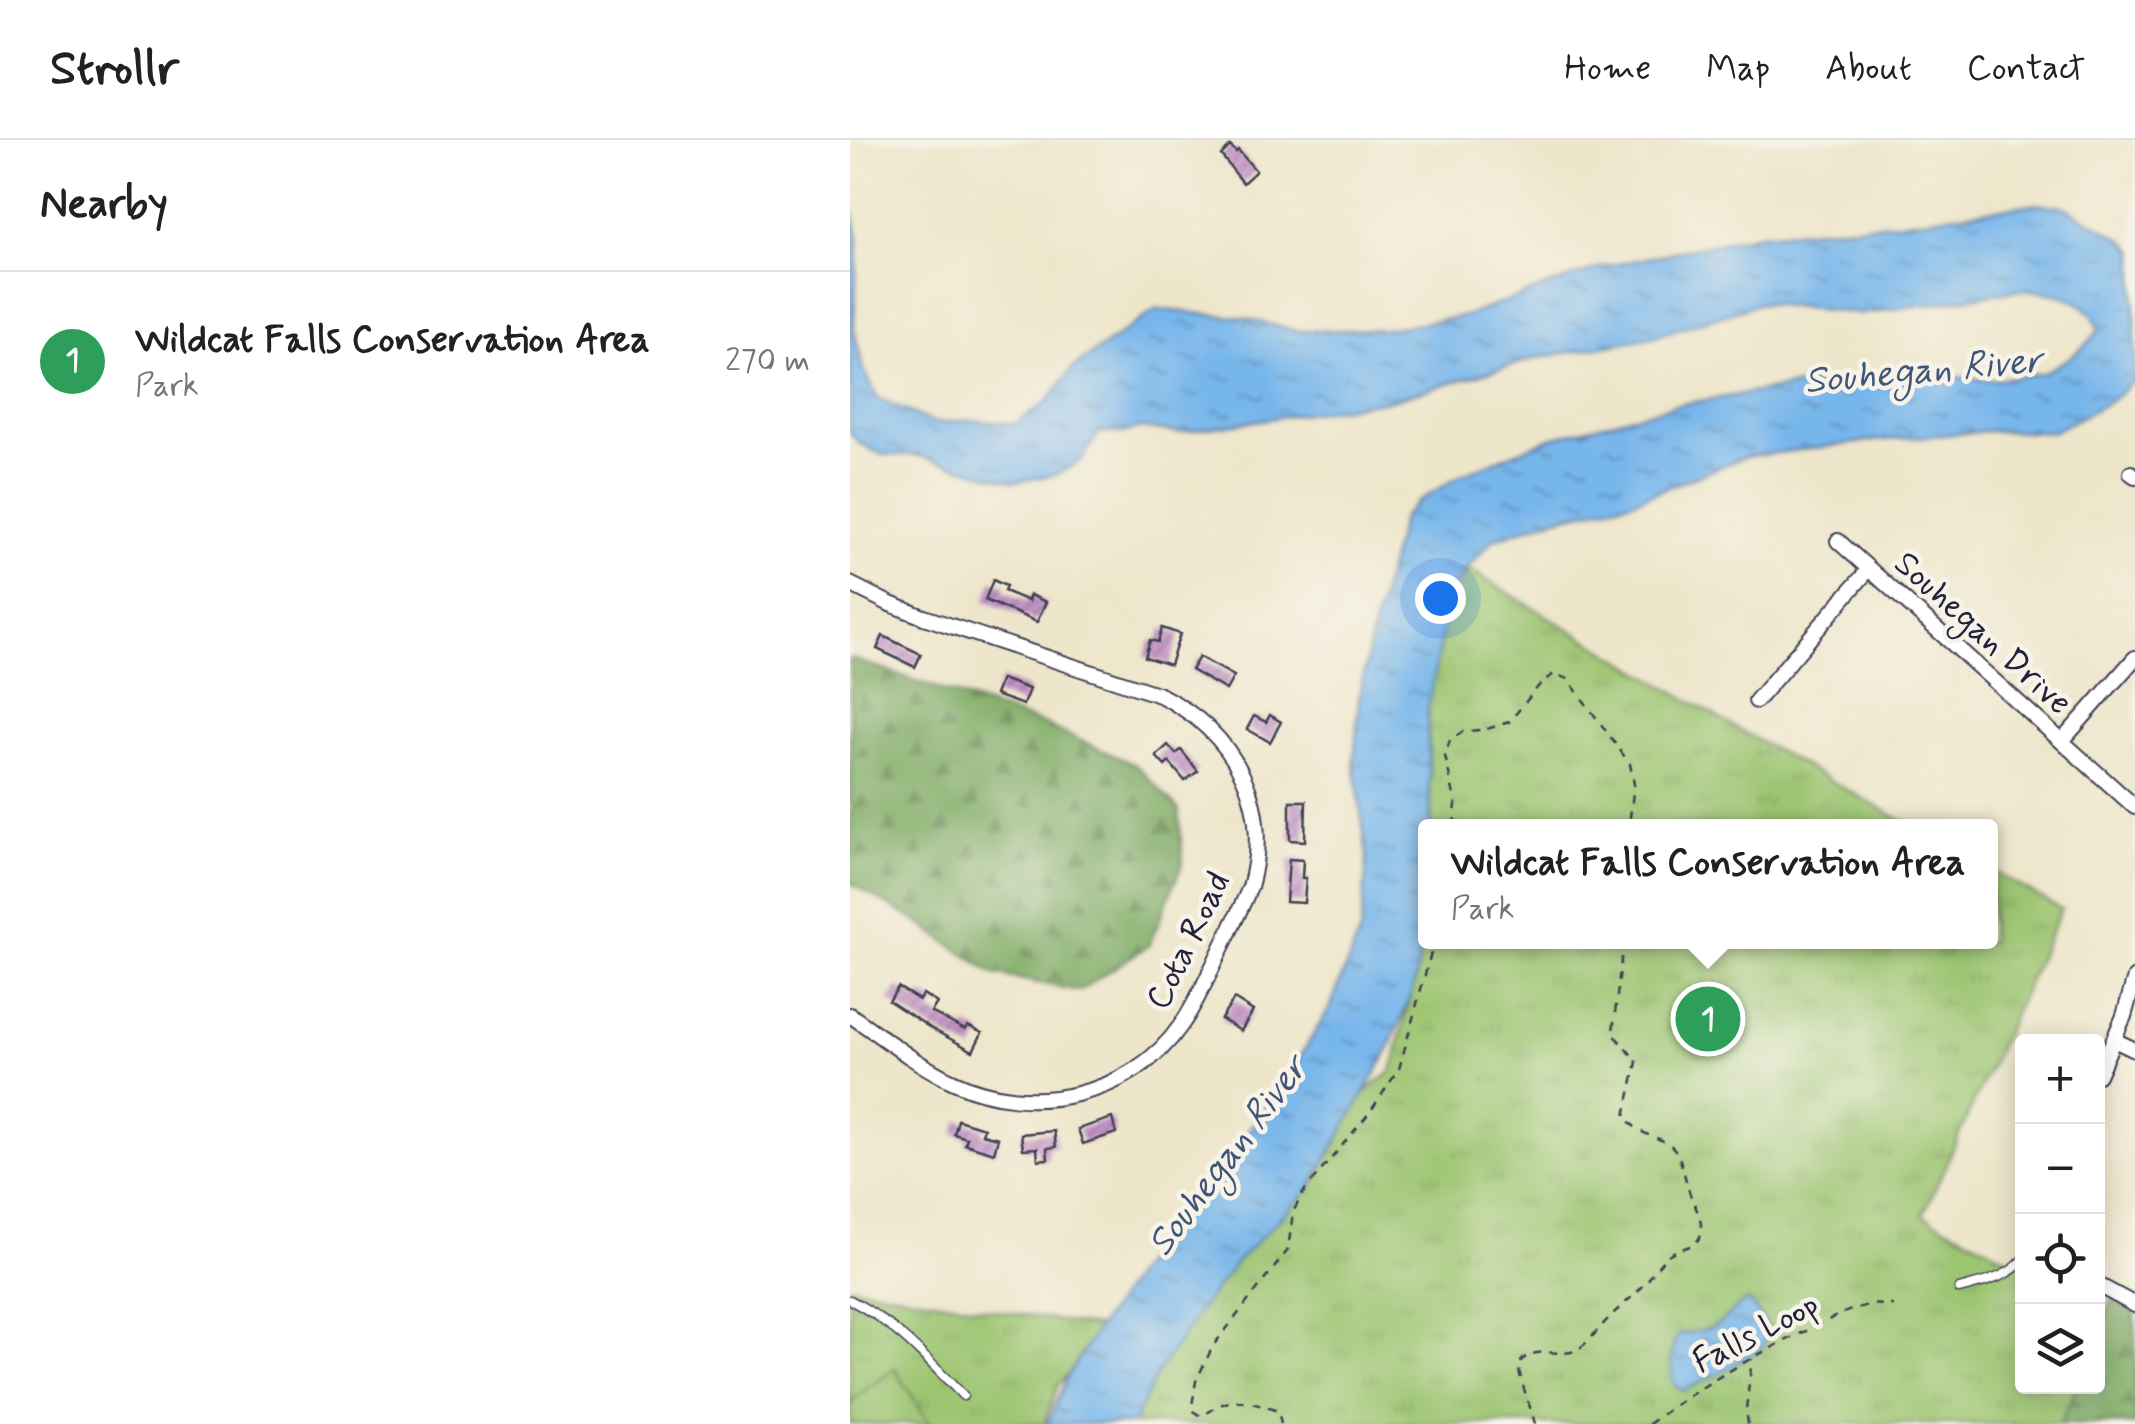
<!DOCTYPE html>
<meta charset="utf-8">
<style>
body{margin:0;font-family:Mynerve,sans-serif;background:#f6f6f6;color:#202124}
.controls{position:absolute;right:30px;bottom:30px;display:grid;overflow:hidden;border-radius:10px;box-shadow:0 5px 25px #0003}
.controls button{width:90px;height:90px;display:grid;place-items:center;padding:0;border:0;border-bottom:2px solid #e0e0e0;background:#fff;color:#202124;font:50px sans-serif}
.you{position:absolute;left:590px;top:458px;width:35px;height:35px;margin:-25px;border:8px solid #fff;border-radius:50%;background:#1a73e8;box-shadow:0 0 0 15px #1a73e833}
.badge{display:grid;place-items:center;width:65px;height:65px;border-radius:50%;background:#7c3aed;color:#fff;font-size:32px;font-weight:700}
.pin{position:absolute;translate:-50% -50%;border:5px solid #fff;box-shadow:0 2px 10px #0006}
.popup{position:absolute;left:568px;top:679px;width:580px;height:130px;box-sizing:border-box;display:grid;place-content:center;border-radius:10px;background:#fff;filter:drop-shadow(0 2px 8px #0005);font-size:32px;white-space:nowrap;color:#757577}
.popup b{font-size:38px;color:#202124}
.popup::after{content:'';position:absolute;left:50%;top:100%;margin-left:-20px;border:20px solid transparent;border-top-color:#fff}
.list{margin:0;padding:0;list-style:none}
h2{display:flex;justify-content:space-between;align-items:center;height:130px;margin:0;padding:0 40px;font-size:42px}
h2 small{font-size:32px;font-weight:400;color:#757577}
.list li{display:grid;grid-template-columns:65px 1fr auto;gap:30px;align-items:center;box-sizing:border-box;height:180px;padding:0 40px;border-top:2px solid #e0e0e0}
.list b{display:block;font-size:38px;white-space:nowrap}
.list p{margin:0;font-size:32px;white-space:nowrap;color:#757577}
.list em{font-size:32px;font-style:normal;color:#757577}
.icon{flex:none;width:55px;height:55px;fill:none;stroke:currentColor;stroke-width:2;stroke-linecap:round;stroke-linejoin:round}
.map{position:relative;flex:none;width:1285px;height:1284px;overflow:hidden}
header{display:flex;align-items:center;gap:60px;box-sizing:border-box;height:140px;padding:0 50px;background:#fff;border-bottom:2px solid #e0e0e0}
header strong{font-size:48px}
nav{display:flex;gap:55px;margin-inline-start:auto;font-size:35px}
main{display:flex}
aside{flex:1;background:#fff}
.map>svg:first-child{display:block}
</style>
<header>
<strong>Strollr</strong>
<nav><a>Home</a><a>Map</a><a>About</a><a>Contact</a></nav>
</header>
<main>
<aside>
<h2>Nearby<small></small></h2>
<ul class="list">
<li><span class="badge" style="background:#2e9e5b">1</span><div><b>Wildcat Falls Conservation Area</b><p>Park</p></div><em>270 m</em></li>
</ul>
</aside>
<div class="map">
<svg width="1285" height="1284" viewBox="0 0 1285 1284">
<defs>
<pattern id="grass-tufts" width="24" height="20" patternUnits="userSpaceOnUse" patternTransform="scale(2.5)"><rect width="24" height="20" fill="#9cc571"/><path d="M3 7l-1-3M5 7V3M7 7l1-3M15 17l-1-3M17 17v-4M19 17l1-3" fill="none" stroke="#86a963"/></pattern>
<pattern id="forest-firs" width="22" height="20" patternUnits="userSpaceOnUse" patternTransform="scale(2.5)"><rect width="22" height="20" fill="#7daa63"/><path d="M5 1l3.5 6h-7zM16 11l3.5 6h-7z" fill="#668a53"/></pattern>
<pattern id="water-ripples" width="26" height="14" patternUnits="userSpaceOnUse" patternTransform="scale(2.5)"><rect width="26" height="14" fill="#77b6eb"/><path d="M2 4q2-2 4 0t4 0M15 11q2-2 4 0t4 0" fill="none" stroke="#6194c0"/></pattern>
<pattern id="building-hatch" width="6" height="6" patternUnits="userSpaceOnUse" patternTransform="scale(2.5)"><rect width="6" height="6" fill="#c392c6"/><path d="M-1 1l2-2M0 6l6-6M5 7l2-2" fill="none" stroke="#9e77a2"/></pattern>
</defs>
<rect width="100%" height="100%" fill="#f7f3e8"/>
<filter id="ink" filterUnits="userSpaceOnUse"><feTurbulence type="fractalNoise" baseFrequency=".01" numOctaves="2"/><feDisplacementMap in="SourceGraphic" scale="20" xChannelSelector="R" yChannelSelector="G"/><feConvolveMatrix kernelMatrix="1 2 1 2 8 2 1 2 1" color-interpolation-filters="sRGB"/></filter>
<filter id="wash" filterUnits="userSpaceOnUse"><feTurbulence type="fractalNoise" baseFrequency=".0048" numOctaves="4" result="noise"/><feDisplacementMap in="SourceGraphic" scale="40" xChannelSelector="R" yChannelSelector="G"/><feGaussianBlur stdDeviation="2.25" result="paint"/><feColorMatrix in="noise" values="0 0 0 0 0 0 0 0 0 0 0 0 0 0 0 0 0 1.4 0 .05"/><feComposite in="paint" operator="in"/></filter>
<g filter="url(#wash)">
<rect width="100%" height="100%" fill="#eee6cb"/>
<!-- grass -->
<g fill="url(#grass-tufts)" stroke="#5f7456" stroke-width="2.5">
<path d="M618,429L889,590L1062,686H582C579,625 571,526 594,470C600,456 610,442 618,429Z"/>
<path d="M1141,730L1211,769L1073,1075L1172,1125V1246H1248V1164L1285,1184V1284H282L306,1231L352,1167L381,1117L518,950L541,932L545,921L575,789L576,802H1140Z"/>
<path d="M0,1146L252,1188L235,1215L208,1245L194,1284H0Z"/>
</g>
<!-- forest -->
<g fill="url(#forest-firs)" stroke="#50664f" stroke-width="2.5">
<path d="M0,518L195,585L286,625L329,670L333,723L299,805L229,851L144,834L66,781L0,743Z"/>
<path d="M1262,1159L1285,1171V1284H1210L1226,1247L1248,1246V1196Z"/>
</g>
<!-- pitch -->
<path fill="#9cc571" stroke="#5f7456" stroke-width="2.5" d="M45,1229L80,1284H0V1266L7,1256Z"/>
<!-- water -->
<g fill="url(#water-ripples)" stroke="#4c6c93" stroke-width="2.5">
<path d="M1184,64L1213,66L1274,100L1285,111V240L1264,259L1202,292L1140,291L1022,301L895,317L782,361L706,378L644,399L603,444L593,486L577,575L581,686H576V780L573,801L563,849L539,910L460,1049L387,1121L349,1171L306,1235L283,1284H197L218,1235L249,1186L337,1060L380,1016L444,926L480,868L511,789L517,717L504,621L509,559L522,491L552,377L569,361L613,334L701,298L825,265L963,243L1037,242L1104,237L1144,240L1193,233L1221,217L1239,202L1249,190C1241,156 1199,151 1169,150L1013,174L911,163L802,197L687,218L541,260L327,293L291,288L272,293L249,292L232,320L209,334L165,342L65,315H33L10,304L0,293V67L3,71L8,99L4,188L13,228L28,258L84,283L121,280L166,284L198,261L224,227L306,169L395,178L447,191L536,189L615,176L749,128L909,94L1042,83Z"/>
<path d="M898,1161L912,1178L918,1191L913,1207L871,1233L833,1251L824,1245C821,1228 818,1208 829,1194C848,1192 863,1190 877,1177C885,1169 887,1164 898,1161Z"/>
</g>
<g id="blocks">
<!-- building -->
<g fill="url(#building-hatch)">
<path d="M380,6L386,12L388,10L406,31L393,43L371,15Z"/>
<path d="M143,440L156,446L154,451L178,461L180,455L196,462L187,482L135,460Z"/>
<path d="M312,488L330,494L320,525L295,517L300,500L308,502Z"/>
<path d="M33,496L71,514L65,527L27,509Z"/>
<path d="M349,517L384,536L376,550L341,530Z"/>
<path d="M151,539L179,549L173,565L145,555Z"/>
<path d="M420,575L431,582L420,602L397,589L404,576L416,582Z"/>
<path d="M318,605L326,614L331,610L348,631L335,641L319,622L315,626L306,616Z"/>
<path d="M440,661H456L455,701L440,700Z"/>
<path d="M439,719L453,720L452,738H456L454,763L436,762Z"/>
<path d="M48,847L69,860L73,854L87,863L81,872L115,890L118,886L132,893L123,911L82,889L39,861Z"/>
<path d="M384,859L403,871L391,891L371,879Z"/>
<path d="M262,978L266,993L233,1004L228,989Z"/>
<path d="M108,980L134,988L132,994L148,998L144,1013L115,1004L117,998L104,994Z"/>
<path d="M204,991L206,1007L197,1008L198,1019L188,1020L187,1008L173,1009L171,994Z"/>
</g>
</g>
</g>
<g filter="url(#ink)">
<use href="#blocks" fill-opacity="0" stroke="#413f51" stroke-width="2.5"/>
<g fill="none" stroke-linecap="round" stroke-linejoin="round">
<defs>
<g id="lane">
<path d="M1109,1149C1131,1143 1157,1138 1172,1121"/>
<path d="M0,1160C44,1182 79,1221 113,1256"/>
</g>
<g id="street">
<path d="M1281,333L1285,336"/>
<path d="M988,401L1285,667"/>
<path d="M0,444L40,464L74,477L310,555C385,593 423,664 400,747C389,773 376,798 364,824C354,844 345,866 331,885C282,957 180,978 104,942C67,925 34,898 0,875"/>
<path d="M906,561L1019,429"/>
<path d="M1212,601L1285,518"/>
<path d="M1264,900L1285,910"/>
<path d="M1248,935L1274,876L1285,837"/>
<path d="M1248,1145L1285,1165"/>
</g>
</defs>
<!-- lane casing -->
<use href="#lane" stroke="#413f51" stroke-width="11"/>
<!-- street casing -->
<use href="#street" stroke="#413f51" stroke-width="18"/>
<!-- path -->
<g stroke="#413f51" stroke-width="2.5" stroke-dasharray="8 8" stroke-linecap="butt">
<path d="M604,686L606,664L595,616L600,600L612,592L637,589L659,582L692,542L704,534L718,539L780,624L784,644L779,686"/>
<path d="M431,1284L428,1271C412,1266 392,1258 375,1263C367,1266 360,1272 351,1276L344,1271L342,1266L346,1241L363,1206L438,1110L443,1072L455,1050L520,972L549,929L584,802"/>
<path d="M685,1284C683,1274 667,1232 669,1226C677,1204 709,1217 725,1211C738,1204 747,1190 758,1179C768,1168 781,1159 791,1148C800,1139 806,1127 815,1118C827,1105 846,1111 851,1094C852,1091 851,1083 850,1079C848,1070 842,1061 839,1051C835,1039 833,1026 828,1015C818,993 793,1003 775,976L787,922C780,911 769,903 763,892L773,802"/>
<path d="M799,1284C849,1247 898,1218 954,1192C975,1182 997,1169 1019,1165C1027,1164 1036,1165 1043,1165"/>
<path d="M898,1284L896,1269L902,1219"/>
</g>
<!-- lane -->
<use href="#lane" stroke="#fff" stroke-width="8"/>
<!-- street -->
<use href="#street" stroke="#fff" stroke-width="14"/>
</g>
</g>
<g text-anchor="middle" stroke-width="9" stroke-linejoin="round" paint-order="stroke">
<!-- street labels -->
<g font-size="35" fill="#22223b" stroke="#f7f3e8">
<text transform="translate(1134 492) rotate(42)" y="12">Souhegan Drive</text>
<text transform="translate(337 800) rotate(-64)" y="12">Cota Road</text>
<text transform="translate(905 1192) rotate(-27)" y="12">Falls Loop</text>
</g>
<!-- water labels -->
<g font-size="38" font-style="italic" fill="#405679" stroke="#f7f3e8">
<text transform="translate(1073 229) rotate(-5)" y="13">Souhegan River</text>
<text transform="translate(376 1015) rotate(-53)" y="13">Souhegan River</text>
</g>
</g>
</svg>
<div class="controls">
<button>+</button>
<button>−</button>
<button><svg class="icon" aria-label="locate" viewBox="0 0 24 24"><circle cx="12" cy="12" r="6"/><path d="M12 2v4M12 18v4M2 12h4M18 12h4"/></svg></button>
<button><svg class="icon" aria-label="layers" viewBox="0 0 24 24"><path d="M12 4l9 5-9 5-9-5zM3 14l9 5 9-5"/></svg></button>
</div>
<div class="you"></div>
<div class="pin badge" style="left:858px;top:879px;background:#2e9e5b">1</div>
<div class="popup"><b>Wildcat Falls Conservation Area</b>Park</div>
</div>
</main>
